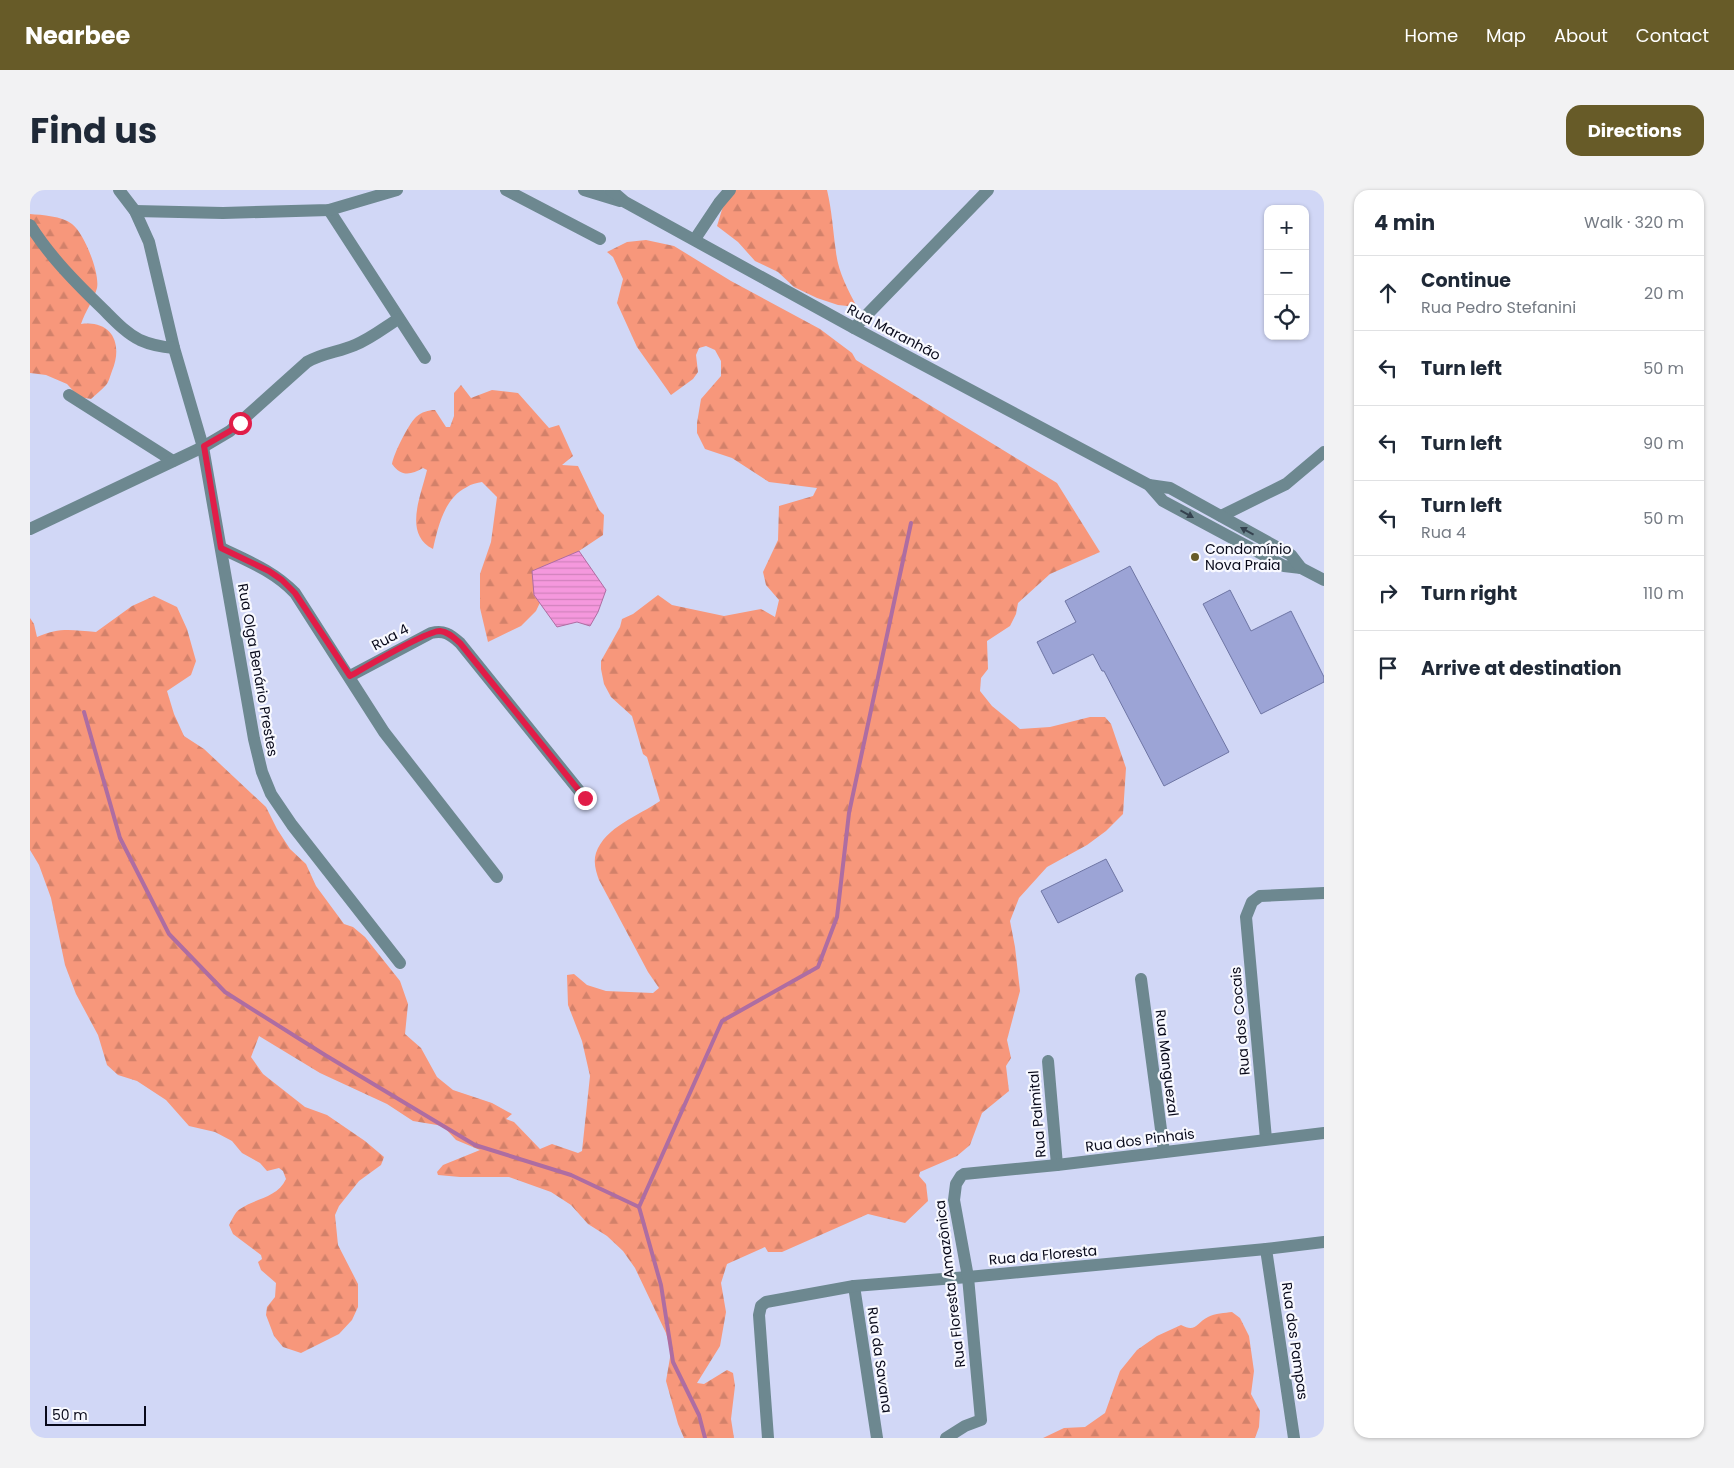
<!DOCTYPE html>
<meta charset="utf-8">
<style>
body{margin:0;font-family:Poppins,sans-serif;background:#f2f2f3;color:#1f2937}
.controls{position:absolute;right:15px;top:15px;display:grid;overflow:hidden;border-radius:10px;box-shadow:0 1px 4px #0004}
.controls button{width:45px;height:45px;display:grid;place-items:center;padding:0;border:0;border-bottom:1px solid #e0e1e3;background:#fff;color:#1f2937;font:25px sans-serif}
.scale{position:absolute;left:15px;bottom:12px;width:101px;box-sizing:border-box;padding-left:5px;border:2px solid #08091a;border-top:0;font-size:14px;line-height:18px;white-space:nowrap;color:#08091a;-webkit-text-stroke:4px #f8f9ff;paint-order:stroke}
.stop{position:absolute;width:15px;height:15px;margin:-11px;border:4px solid #e11d48;border-radius:50%;background:#fff}
.stop.end{background:#e11d48;border-color:#fff;box-shadow:0 1px 5px #0008}
.list{margin:0;padding:0;list-style:none}
h2{display:flex;justify-content:space-between;align-items:center;height:65px;margin:0;padding:0 20px;font-size:21px}
h2 small{font-size:16px;font-weight:400;color:#747a83}
.list li{display:grid;grid-template-columns:32px 1fr auto;gap:15px;align-items:center;box-sizing:border-box;height:75px;padding:0 20px;border-top:1px solid #e0e1e3}
.list b{display:block;font-size:19px;white-space:nowrap}
.list p{margin:0;font-size:16px;white-space:nowrap;color:#747a83}
.list em{font-size:16px;font-style:normal;color:#747a83}
.icon{flex:none;width:28px;height:28px;fill:none;stroke:currentColor;stroke-width:2;stroke-linecap:round;stroke-linejoin:round}
.map{position:relative;flex:none;width:1294px;height:1248px;overflow:hidden;border-radius:15px}
header{display:flex;align-items:center;gap:30px;box-sizing:border-box;height:70px;padding:0 25px;background:#675b28;color:#fff}
header strong{font-size:24px}
nav{display:flex;gap:28px;margin-inline-start:auto;font-size:18px}
.intro{display:flex;align-items:center;justify-content:space-between;box-sizing:border-box;height:120px;padding:0 30px}
h1{margin:0;font-size:35px}
.button{padding:12px 22px;border-radius:15px;background:#675b28;color:#fff;font-size:18px;font-weight:700}
main{display:flex;gap:30px;padding:0 30px}
aside{flex:1;background:#fff;border-radius:15px;box-shadow:0 1px 4px #0004}
.map>svg:first-child{display:block}
</style>
<header>
<strong>Nearbee</strong>
<nav><a>Home</a><a>Map</a><a>About</a><a>Contact</a></nav>
</header>
<div class="intro"><h1>Find us</h1><a class="button">Directions</a></div>
<main>
<div class="map">
<svg width="1294" height="1248" viewBox="0 0 1294 1248">
<defs>
<pattern id="forest-firs" width="22" height="20" patternUnits="userSpaceOnUse" patternTransform="scale(1.25)"><rect width="22" height="20" fill="#f7977b"/><path d="M5 1l3.5 6h-7zM16 11l3.5 6h-7z" fill="#d2816a"/></pattern>
<pattern id="water-rules" width="6" height="5" patternUnits="userSpaceOnUse" patternTransform="scale(1.25)"><rect width="6" height="5" fill="#f598dd"/><path d="M0 2.5h6" fill="none" stroke="#d182bd"/></pattern>
</defs>
<rect width="100%" height="100%" fill="#d1d7f6"/>
<!-- forest -->
<g fill="url(#forest-firs)">
<path d="M698,0H797C802,21 803,41 806,62C808,82 818,100 827,117L808,115L787,108L764,97L748,82L725,71L708,52L687,36Z"/>
<path d="M0,24C12,25 32,26 42,34C54,43 70,83 67,98C64,109 55,122 51,134C83,130 93,155 82,181C80,186 79,192 76,195C72,200 66,204 61,209L49,207L37,194L16,185L0,183Z"/>
<path d="M616,50L644,56L701,91L790,139L822,163L826,170L1027,293L1070,362L1020,384L988,413L986,424L980,436L957,451L958,479L951,488L950,501L962,516L990,539L1020,537L1060,527H1075L1081,534L1096,578L1093,624L1076,641L1057,655L1017,677L989,708L980,731L985,757L990,801L977,850L981,868L976,876L979,901L952,923L940,955L927,966L890,982L889,986L896,994L898,1011L875,1033L838,1024L752,1062H738L735,1057L697,1074L691,1093L696,1122L690,1156L667,1193L674,1194L697,1180L703,1183L705,1196L701,1229L704,1248H654L648,1234L636,1191L641,1162L636,1143L605,1078L593,1061L577,1046L558,1034L541,1015L521,1002L479,987H430L408,985L407,982L413,975L450,960L426,950L413,936L383,931L357,914L290,883L229,846L221,867L233,884L275,917L297,925L335,951L354,967L351,975L329,991L309,1016L305,1025L308,1055L328,1094V1117L322,1130L309,1144L271,1163L253,1157L244,1146L236,1125L237,1117L245,1107L246,1093L231,1080L228,1072L232,1069L231,1065L203,1044L199,1035C202,1030 205,1022 210,1019C226,1008 247,1008 256,989L253,981L249,978L237,981L230,973L212,963L202,951L185,942L159,936L136,910L107,891L88,885L77,875L68,845L46,804L35,775L21,708L9,675L0,660V428L4,434L7,447C29,437 42,440 66,442L102,416L124,406L147,417L157,439L166,471L161,485L137,501L144,524L154,546L174,559L236,617L247,639L260,659L276,674L286,696L314,734L323,737L335,747L370,791L378,814L375,844L391,858L407,887L423,900L462,913L482,924L476,929L484,932L510,959L522,954L548,963L552,961L560,886L552,851L538,815L537,785L544,784L557,795L576,801L623,803L629,798L618,782L569,690C566,682 563,672 566,663C575,637 608,626 630,611L617,567L613,564L602,526L581,507L574,494L571,479V471L590,437L592,429L603,424L628,405L642,415L694,426L731,419L745,427L749,410L736,395L733,382L748,350L749,316L783,306L787,298L739,292L702,268L675,259L667,243V233L671,209L691,186V171L685,160L676,156L669,158L666,165L668,182L663,189L641,205L607,157L587,113L593,89L583,67L577,62L597,52Z"/>
<path d="M431,195L441,208L462,200L488,203L519,238L529,235L543,266L532,275L548,276L569,320L574,325L573,345L528,375L506,421L491,436L458,452L450,418V384L461,352L467,307L452,292C447,293 441,294 437,297C414,308 408,337 403,359C373,344 391,306 397,280L393,278C381,285 371,287 362,274C364,263 378,235 386,227C392,222 398,220 405,220L416,237H420L424,226V203Z"/>
<path d="M1202,1122L1210,1128L1219,1146L1224,1181L1221,1204L1230,1221L1229,1237L1225,1248H1013L1034,1238L1055,1237L1075,1223L1090,1181L1107,1160L1127,1146L1151,1135C1166,1143 1166,1133 1178,1127C1185,1123 1195,1123 1202,1122Z"/>
</g>
<!-- water -->
<path fill="url(#water-rules)" stroke="#ae6da2" d="M549,361L576,400L568,422L560,436L547,432L527,437L504,405L502,381Z"/>
<g fill="none" stroke-linecap="round" stroke-linejoin="round">
<!-- stream -->
<g stroke="#ae6da2" stroke-width="4">
<path d="M54,522L90,648L139,744L195,802L295,865L445,955L541,985L609,1017L631,1095L643,1172L669,1225L675,1248"/>
<path d="M609,1017L692,831L788,777L807,727L819,623L881,333"/>
</g>
</g>
<!-- building -->
<g fill="#9ca4d6" stroke="#6e75a4">
<path d="M1100,376L1199,562L1134,596L1074,481H1072L1063,464L1023,484L1007,452L1046,432L1035,411Z"/>
<path d="M1200,400L1221,441L1261,421L1294,487V492L1231,524L1173,414Z"/>
<path d="M1076,669L1093,701L1028,733L1011,701Z"/>
</g>
<g fill="none" stroke-linecap="round" stroke-linejoin="round">
<!-- minor -->
<g stroke="#6d8890" stroke-width="12">
<path d="M89,0L105,21L119,52L144,158L173,257L224,549L232,582L241,604L262,635L370,773"/>
<path d="M476,0L570,49"/>
<path d="M299,20L395,168"/>
<path d="M105,21L193,23L299,20L367,0"/>
<path d="M0,35C20,67 47,94 74,120C85,131 96,143 110,150C121,155 132,157 144,158"/>
<path d="M665,49L689,13L700,0"/>
<path d="M824,138L958,0"/>
<path d="M39,205L143,271"/>
<path d="M1191,326L1256,294L1294,262"/>
<path d="M0,339L173,257L200,241L277,172C292,163 309,162 325,155C340,149 354,138 368,129"/>
<path d="M191,358C218,371 244,381 265,403L354,542L467,687"/>
<path d="M320,486L401,443C414,440 420,444 430,453L555,608"/>
<path d="M1111,789L1134,962"/>
<path d="M1018,871L1027,975"/>
<path d="M1236,949L1216,727L1222,712L1230,706L1294,703"/>
<path d="M1236,1059L1264,1248"/>
<path d="M824,1096L847,1248"/>
<path d="M738,1248L729,1125L731,1116L736,1112L824,1096L938,1087L1236,1059L1294,1052"/>
<path d="M916,1248L935,1236L951,1230L938,1087L924,1010L926,994L931,986L934,984L1027,975L1294,943"/>
</g>
<!-- tertiary -->
<g stroke="#6d8890" stroke-width="12">
<path d="M554,0L590,11"/>
<path d="M581,0L595,12L824,138L1119,295L1133,311L1254,376L1271,378L1294,390"/>
<path d="M1119,295L1140,298L1261,365L1271,378"/>
</g>
</g>
<!-- one-way arrows -->
<defs><path id="oneway-solid" d="M-6-.8H1V-3.2L6.5 0L1 3.2V.8H-6Z" transform="scale(1.25)"/></defs>
<g fill="#35424f">
<use href="#oneway-solid" transform="translate(1157 324) rotate(29)"/>
<use href="#oneway-solid" transform="translate(1217 341) rotate(-151)"/>
</g>
<g fill="none" stroke-linecap="round" stroke-linejoin="round">
<!-- route -->
<path stroke="#e11d48" stroke-width="6" d="M210,233L200,241L174,256L191,358L239,381L252,390L265,403L320,486C336,477 396,441 410,441C419,442 424,448 430,453L555,608"/>
</g>
<!-- markers -->
<circle fill="#675b28" stroke="#f8f9ff" stroke-width="2" cx="1165" cy="367" r="5"/>
<g text-anchor="middle" stroke-width="4.5" stroke-linejoin="round" paint-order="stroke">
<!-- street labels -->
<g font-size="14" fill="#08091a" stroke="#f8f9ff">
<text transform="translate(864 142) rotate(28)" y="5">Rua Maranhão</text>
<text transform="translate(360 447) rotate(-28)" y="5">Rua 4</text>
<text transform="translate(228 480) rotate(80)" y="5">Rua Olga Benário Prestes</text>
<text transform="translate(1210 831) rotate(-95)" y="5">Rua dos Cocais</text>
<text transform="translate(1137 873) rotate(83)" y="5">Rua Manguezal</text>
<text transform="translate(1007 924) rotate(-95)" y="5">Rua Palmital</text>
<text transform="translate(1110 950) rotate(-7)" y="5">Rua dos Pinhais</text>
<text transform="translate(1013 1065) rotate(-5)" y="5">Rua da Floresta</text>
<text transform="translate(920 1094) rotate(-97)" y="5">Rua Floresta Amazônica</text>
<text transform="translate(1265 1151) rotate(82)" y="5">Rua dos Pampas</text>
<text transform="translate(850 1170) rotate(82)" y="5">Rua da Savana</text>
</g>
<!-- poi labels -->
<g font-size="14" fill="#08091a" stroke="#f8f9ff" text-anchor="start">
<text x="1175" y="364">Condomínio<tspan x="1175" dy="16">Nova Praia</tspan></text>
</g>
</g>
</svg>
<div class="controls">
<button>+</button>
<button>−</button>
<button><svg class="icon" aria-label="locate" viewBox="0 0 24 24"><circle cx="12" cy="12" r="6"/><path d="M12 2v4M12 18v4M2 12h4M18 12h4"/></svg></button>
</div>
<div class="scale">50 m</div>
<div class="stop" style="left:210px;top:233px"></div>
<div class="stop end" style="left:555px;top:608px"></div>
</div>
<aside>
<h2>4 min<small>Walk · 320 m</small></h2>
<ul class="list">
<li><svg class="icon" aria-label="ahead" viewBox="0 0 24 24"><path d="M12 20V5M6 11l6-6 6 6"/></svg><div><b>Continue</b><p>Rua Pedro Stefanini</p></div><em>20 m</em></li>
<li><svg class="icon" aria-label="left" viewBox="0 0 24 24"><path d="M17 20v-9H6M10 6l-5 5 5 5"/></svg><div><b>Turn left</b></div><em>50 m</em></li>
<li><svg class="icon" aria-label="left" viewBox="0 0 24 24"><path d="M17 20v-9H6M10 6l-5 5 5 5"/></svg><div><b>Turn left</b></div><em>90 m</em></li>
<li><svg class="icon" aria-label="left" viewBox="0 0 24 24"><path d="M17 20v-9H6M10 6l-5 5 5 5"/></svg><div><b>Turn left</b><p>Rua 4</p></div><em>50 m</em></li>
<li><svg class="icon" aria-label="right" viewBox="0 0 24 24"><path d="M7 20v-9h11M14 6l5 5-5 5"/></svg><div><b>Turn right</b></div><em>110 m</em></li>
<li><svg class="icon" aria-label="arrive" viewBox="0 0 24 24"><path d="M6 21V4h12l-3 4 3 4H6"/></svg><div><b>Arrive at destination</b></div></li>
</ul>
</aside>
</main>
